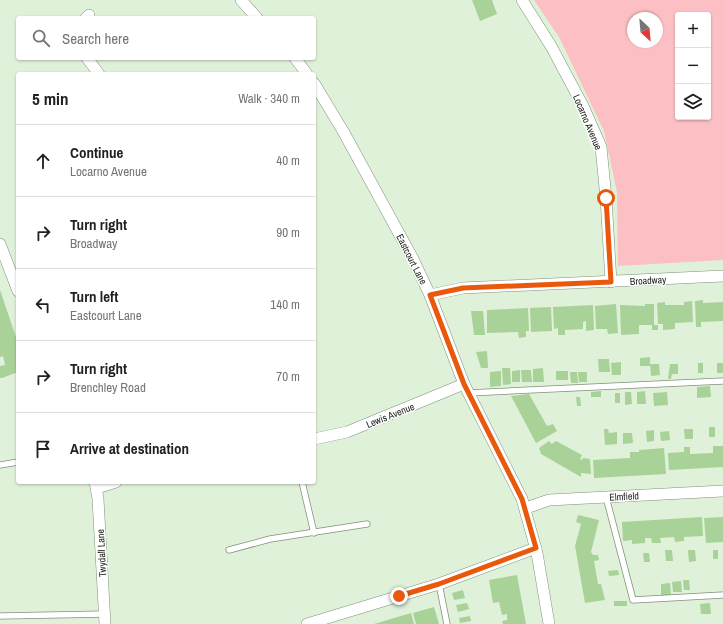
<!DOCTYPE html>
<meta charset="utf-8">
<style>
body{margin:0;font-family:"Archivo Narrow",sans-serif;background:#f6f6f6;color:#202124}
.controls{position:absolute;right:12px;top:12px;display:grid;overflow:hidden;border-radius:4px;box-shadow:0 1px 3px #0004}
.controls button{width:36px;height:36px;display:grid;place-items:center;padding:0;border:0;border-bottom:1px solid #e0e0e0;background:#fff;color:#202124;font:20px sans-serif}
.compass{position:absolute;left:627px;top:12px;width:36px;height:36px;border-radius:50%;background:#fff;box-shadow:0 1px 3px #0004;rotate:154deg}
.stop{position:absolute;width:12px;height:12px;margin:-9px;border:3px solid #ea580c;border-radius:50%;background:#fff}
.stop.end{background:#ea580c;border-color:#fff;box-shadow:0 1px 4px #0008}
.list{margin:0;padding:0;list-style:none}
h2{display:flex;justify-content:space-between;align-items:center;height:52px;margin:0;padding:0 16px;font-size:17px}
h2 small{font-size:13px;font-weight:400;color:#757577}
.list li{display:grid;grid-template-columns:26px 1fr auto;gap:12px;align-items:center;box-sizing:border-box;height:72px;padding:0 16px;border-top:1px solid #e0e0e0}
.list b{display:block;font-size:15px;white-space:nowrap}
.list p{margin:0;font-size:13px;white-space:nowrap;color:#757577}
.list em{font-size:13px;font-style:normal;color:#757577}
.icon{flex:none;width:22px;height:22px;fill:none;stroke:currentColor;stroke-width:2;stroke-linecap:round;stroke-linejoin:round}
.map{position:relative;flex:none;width:723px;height:624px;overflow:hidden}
.search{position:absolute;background:#fff;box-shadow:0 1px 3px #0004;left:16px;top:16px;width:300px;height:44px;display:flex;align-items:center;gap:10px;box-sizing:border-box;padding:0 14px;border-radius:4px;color:#757577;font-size:15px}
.panel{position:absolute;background:#fff;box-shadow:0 1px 3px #0004;left:16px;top:72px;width:300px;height:412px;border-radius:4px}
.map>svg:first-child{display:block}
</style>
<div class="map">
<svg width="723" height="624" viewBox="0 0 723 624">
<rect width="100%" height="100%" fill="#e0f1da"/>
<!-- green -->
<path fill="#fcbfc4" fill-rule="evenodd" d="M534,0H723V260L618,266L617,192L604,131L559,37ZM678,15H708V117H678ZM633,18H657V42H633Z"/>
<!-- building -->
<g fill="#a8d298">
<path d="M472,0H492L497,14L480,21Z"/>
<path d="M0,290L18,343V372L2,378H0V366L5,365L3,356L0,357Z"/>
<path d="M703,300V303L723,302V321L701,322V327H696L695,301Z"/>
<path d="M692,301L693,322L675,323V329L663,330V324H658L657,303L665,302V305H684V302Z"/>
<path d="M616,304L618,333L608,334L607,329H596L595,306Z"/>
<path d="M645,304H654V325H658V330H652V325H639V334L621,335L620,305L645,306Z"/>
<path d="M593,305L594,330L586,331V321L583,322V329L565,330V335H558V328L554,329L553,307Z"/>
<path d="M551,307L552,331L531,332L530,308Z"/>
<path d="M528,308L529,331H526V337L519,338L518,332L487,333V310Z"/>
<path d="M471,311H483L485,335H474Z"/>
<path d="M487,351L488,368H481L476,352Z"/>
<path d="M650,357V366H640V358Z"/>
<path d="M598,359H609L610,372H599Z"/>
<path d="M621,362V375H612L611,363Z"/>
<rect x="698" y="363" width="5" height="10"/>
<rect x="717" y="363" width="6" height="10"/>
<path d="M650,364H659L660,375L651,376Z"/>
<path d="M670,364H678V374H672L671,379H668Z"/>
<path d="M502,368H510L511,384L503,385Z"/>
<path d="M543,368L544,382H533V369Z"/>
<path d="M520,370V382H512V371Z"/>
<path d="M521,370H531L532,382H522Z"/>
<path d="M501,371V386L490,387V372Z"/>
<rect x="556" y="371" width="12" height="9"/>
<path d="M570,372H577L578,383H571Z"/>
<path d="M578,372H587V382H579Z"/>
<path d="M710,386L711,397L697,398V387Z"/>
<path d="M601,391V397H591V392Z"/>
<path d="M645,391L646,404H637V392Z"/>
<path d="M625,392H631L632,404L625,405Z"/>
<path d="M667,392L668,405L654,406L653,393Z"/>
<rect x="615" y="393" width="5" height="10"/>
<path d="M529,394L547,426L553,424L557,431L536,443L511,396Z"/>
<path d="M576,397H580L581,406H577Z"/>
<rect x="709" y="427" width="6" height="10"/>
<path d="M604,429H608L609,433L617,432V444L605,445Z"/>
<path d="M684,429H693V439H685Z"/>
<path d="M654,430V441L647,442L646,431Z"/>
<path d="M669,431L670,440L661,441L660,432Z"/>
<path d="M623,433H632L633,443L623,444Z"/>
<path d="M549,441L552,444L556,441L582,455L580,459L582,460L583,458L590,459L591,474L581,473V477L541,454L539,448Z"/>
<path d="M713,446H723V467L669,470L668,453L684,452V447H690V454L713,453Z"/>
<path d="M664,448L666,474L594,478L593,460L630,458V452H639V450Z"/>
<path d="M578,515L599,520L591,552L593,555H598L599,560L594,561L598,584H601L605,600L585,603L575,546L581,524L576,522Z"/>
<path d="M702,517L703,536L684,537V541L675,542L674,537L660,538L661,543H652L651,538H645V543L632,544V540L623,541L622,522Z"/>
<path d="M723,517V542L706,543L704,518Z"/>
<path d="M665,550H672L673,561H666Z"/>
<path d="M688,550H695L696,561L689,562Z"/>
<rect x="713" y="550" width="5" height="9"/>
<path d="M643,553H649L650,562H644Z"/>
<path d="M618,570L619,575L609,576L608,571Z"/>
<path d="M517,575L526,624H503L502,621L507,620V614L502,615L499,602L493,603L489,580Z"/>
<path d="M683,580H689L690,590H684Z"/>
<path d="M681,581L682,592H673L672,582Z"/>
<path d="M670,583L671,595H661V584Z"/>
<path d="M463,590L465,598L454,600L452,593Z"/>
<rect x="614" y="601" width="13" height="5"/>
<path d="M467,603L469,609L458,612L456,605Z"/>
<path d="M710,603L711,614H701L700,604Z"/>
<path d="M434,607L439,624H416L413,613Z"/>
<path d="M411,613L414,624H374Z"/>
<path d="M470,616L471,621L460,623L459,618Z"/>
</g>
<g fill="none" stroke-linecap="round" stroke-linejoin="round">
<defs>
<g id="service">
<path d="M468,393L723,381"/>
<path d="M0,465L18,462"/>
<path d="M302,482L314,533"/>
<path d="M606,497L633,600L723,595"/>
<path d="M229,550L270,539L367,524"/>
<path d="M439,584L447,624"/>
<path d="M0,616L105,614"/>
</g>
<g id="minor">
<path d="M241,0L257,18"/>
<path d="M522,0L551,46L583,106L601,147L606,198L611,282"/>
<path d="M86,18L89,15"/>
<path d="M87,58L99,74"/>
<path d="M295,58L307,74"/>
<path d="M314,83L343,131L413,259L430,295L464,384L522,499L537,553L549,624"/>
<path d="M0,244L18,291"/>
<path d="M430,295L463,288L723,276"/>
<path d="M314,439L347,432L464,384"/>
<path d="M95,482L98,499L105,624"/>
<path d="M97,488L116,482"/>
<path d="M526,508L549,500L723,491"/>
<path d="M307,624L439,584L536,548"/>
</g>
</defs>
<!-- service casing -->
<use href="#service" stroke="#81917b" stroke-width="7"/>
<!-- minor casing -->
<use href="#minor" stroke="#81917b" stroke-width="12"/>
<!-- service -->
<use href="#service" stroke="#fff" stroke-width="5.5"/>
<!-- minor -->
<use href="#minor" stroke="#fff" stroke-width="11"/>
</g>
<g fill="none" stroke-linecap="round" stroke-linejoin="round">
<!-- route -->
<path stroke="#ea580c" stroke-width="5" d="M399,596L439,584L536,548L522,499L464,384L430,295L463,288L611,282L606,198"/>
</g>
<g text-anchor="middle" stroke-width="3" stroke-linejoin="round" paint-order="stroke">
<!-- street labels -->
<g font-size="10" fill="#22281f" stroke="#fff">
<text transform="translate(588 122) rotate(67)" y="4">Locarno Avenue</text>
<text transform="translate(412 259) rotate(63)" y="4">Eastcourt Lane</text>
<text transform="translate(648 280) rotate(-3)" y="4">Broadway</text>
<text transform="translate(390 415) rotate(-22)" y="4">Lewis Avenue</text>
<text transform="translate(624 496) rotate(-3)" y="4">Elmfield</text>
<text transform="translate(101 553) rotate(-93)" y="4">Twydall Lane</text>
</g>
</g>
</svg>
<div class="controls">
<button>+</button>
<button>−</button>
<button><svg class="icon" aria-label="layers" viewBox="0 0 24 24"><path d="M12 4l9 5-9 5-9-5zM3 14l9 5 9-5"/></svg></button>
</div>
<svg class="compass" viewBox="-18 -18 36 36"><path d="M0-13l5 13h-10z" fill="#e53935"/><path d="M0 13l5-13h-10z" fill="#757577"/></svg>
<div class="stop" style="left:606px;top:198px"></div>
<div class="stop end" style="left:399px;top:596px"></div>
<div class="search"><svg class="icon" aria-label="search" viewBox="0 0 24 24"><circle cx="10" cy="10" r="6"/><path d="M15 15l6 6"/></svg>Search here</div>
<section class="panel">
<h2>5 min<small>Walk · 340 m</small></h2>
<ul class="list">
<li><svg class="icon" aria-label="ahead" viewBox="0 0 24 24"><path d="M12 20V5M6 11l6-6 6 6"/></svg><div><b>Continue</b><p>Locarno Avenue</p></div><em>40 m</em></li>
<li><svg class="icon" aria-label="right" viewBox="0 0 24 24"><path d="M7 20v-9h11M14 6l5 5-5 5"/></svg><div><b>Turn right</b><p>Broadway</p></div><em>90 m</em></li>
<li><svg class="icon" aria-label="left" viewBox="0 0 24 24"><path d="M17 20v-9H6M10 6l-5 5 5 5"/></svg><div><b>Turn left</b><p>Eastcourt Lane</p></div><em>140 m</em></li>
<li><svg class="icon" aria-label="right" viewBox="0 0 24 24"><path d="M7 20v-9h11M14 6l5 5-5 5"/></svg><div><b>Turn right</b><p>Brenchley Road</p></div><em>70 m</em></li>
<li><svg class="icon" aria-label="arrive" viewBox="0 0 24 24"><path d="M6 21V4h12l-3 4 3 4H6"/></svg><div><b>Arrive at destination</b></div></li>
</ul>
</section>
</div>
